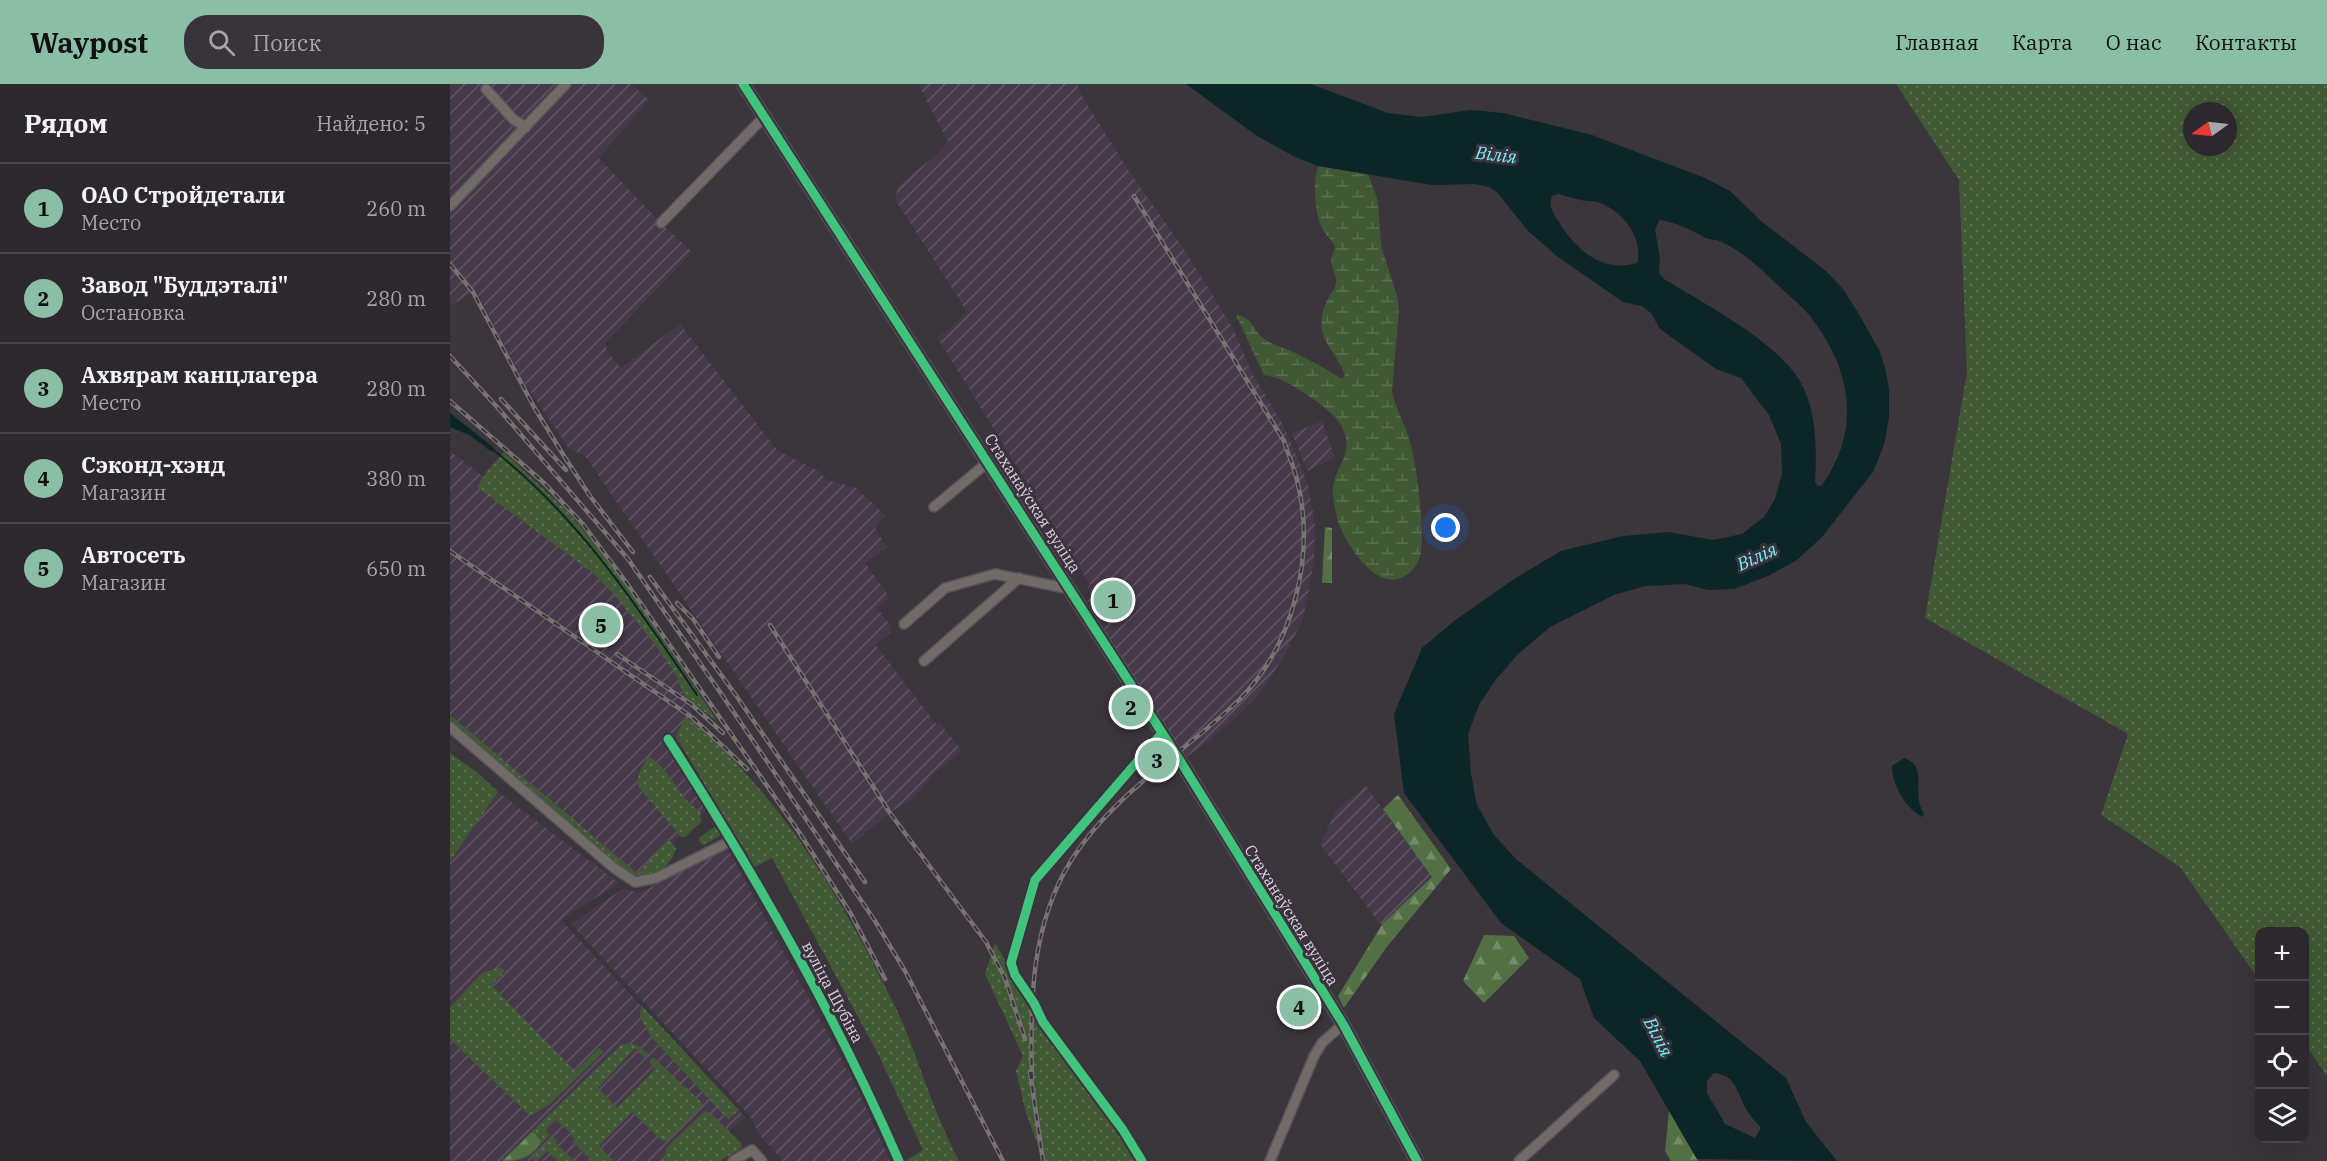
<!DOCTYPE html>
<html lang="ru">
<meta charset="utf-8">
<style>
body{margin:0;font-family:"IBM Plex Serif",serif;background:#383439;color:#f1f3f6}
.controls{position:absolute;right:18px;bottom:18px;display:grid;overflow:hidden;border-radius:12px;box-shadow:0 6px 24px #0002}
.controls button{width:54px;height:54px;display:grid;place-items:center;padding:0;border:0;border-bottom:2px solid #484449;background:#2c282d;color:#f1f3f6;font:30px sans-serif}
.compass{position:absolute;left:1733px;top:18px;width:54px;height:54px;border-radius:50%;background:#2c282d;box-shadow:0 6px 24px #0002;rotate:255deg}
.you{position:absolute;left:996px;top:444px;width:21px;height:21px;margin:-15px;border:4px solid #fff;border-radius:50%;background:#1a73e8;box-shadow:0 0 0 9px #1a73e833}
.badge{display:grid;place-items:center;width:39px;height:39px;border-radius:50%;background:#8abfa5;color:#111;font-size:20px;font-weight:700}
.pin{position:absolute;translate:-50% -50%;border:3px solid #fff;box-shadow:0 2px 6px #0006}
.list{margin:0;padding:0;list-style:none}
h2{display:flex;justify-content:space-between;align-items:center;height:78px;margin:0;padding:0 24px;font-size:26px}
h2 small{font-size:20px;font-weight:400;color:#a6a6aa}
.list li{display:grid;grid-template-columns:39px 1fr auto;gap:18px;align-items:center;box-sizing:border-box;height:90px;padding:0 24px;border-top:2px solid #484449}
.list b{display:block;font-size:22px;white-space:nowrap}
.list p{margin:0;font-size:20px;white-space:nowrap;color:#a6a6aa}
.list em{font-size:20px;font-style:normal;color:#a6a6aa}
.icon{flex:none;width:33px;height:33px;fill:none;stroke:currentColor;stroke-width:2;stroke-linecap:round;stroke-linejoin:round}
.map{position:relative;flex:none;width:1877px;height:1077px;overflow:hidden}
header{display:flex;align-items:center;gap:36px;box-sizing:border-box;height:84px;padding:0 30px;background:#8abfa5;color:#111}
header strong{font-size:28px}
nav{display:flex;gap:33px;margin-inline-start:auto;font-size:21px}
.search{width:420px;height:54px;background:#383439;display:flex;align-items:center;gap:15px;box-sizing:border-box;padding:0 21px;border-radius:24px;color:#a6a6aa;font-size:22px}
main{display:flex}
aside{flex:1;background:#2c282d}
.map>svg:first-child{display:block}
</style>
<header>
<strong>Waypost</strong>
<div class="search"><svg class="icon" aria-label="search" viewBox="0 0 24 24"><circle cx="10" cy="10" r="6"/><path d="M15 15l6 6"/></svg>Поиск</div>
<nav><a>Главная</a><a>Карта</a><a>О нас</a><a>Контакты</a></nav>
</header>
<main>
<aside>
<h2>Рядом<small>Найдено: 5</small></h2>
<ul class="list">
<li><span class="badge">1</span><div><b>ОАО Стройдетали</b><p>Место</p></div><em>260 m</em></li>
<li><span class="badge">2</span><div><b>Завод &quot;Буддэталі&quot;</b><p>Остановка</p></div><em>280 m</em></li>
<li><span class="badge">3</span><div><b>Ахвярам канцлагера</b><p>Место</p></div><em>280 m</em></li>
<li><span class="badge">4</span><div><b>Сэконд-хэнд</b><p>Магазин</p></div><em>380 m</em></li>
<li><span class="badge">5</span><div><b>Автосеть</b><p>Магазин</p></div><em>650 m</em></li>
</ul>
</aside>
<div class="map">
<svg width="1877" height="1077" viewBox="0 0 1877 1077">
<defs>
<pattern id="industrial-furrows" width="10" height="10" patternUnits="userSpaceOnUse" patternTransform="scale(1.5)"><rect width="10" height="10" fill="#46394a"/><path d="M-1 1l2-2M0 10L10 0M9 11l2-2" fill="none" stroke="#605564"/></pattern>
<pattern id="grass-dots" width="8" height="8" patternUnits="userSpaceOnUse" patternTransform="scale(1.5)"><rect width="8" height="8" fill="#405934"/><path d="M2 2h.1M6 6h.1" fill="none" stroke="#5b7051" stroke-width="1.8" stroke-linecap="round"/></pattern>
<pattern id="forest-firs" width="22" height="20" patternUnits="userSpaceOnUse" patternTransform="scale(1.5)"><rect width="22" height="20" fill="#527044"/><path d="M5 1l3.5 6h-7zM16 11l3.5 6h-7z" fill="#728a67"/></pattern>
<pattern id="wetland-marsh" width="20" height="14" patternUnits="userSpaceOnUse" patternTransform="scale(1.5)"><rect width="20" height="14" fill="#405934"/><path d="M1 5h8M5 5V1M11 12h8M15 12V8" fill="none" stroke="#5b7051"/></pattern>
</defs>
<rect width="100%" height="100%" fill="#3b353c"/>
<!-- industrial -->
<g fill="url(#industrial-furrows)">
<path d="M0,0H181L199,16L149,74L211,139L242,168L156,259L157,267L171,284L230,240L328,367L369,387L377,396L405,403L436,432L429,438L425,445L437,463L415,479L440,514L427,524L441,542V549L425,560L487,641L490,639L512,667L486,688L463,715L444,726L402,760L135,372L119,365L74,298L26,207L0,222Z"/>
<path d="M468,0H627L633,14L679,87L736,168L783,244L802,289L832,339L852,384L859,405L865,441L864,478L853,535L834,573L805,616L760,656L735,674L637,517L643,512L637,503L640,501L487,253L502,243L517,228L445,115L448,102L486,71L498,58Z"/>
<path d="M872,337L885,374L857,387L842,349Z"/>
<path d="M0,367L144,478L239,605L242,638L226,674L258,724L189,793L0,638Z"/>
<path d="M916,702L982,793L933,839L930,840L870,760L887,725Z"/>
<path d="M48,708L169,799L111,836L296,1034L242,1077H0V777Z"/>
<path d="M278,765L406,1002L440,1077H333L309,1050L300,1032L121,840L174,804L188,809Z"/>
</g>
<!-- grass -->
<g fill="url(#grass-dots)" fill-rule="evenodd">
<path d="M1446,0H1877V992L1855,960L1854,848H1810L1809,896L1730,783L1651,731L1678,650L1475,534L1517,288L1509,96ZM1742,27H1778V63H1742Z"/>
<path d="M54,368L119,429L161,479L268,638L235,613L226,591L204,559L162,508L143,489L27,403L37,387Z"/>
<path d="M0,631L188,790L218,755L226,764C223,780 203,797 186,793C181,792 174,786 169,783L0,638Z"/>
<path d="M236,632C317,699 376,788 424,881C434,901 445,921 454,942C472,987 486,1034 509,1077H455L473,1066L428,970L322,774L303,784L226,652Z"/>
<path d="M0,669L28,689L48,708L0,777Z"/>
<path d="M199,672C222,687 230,717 250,727L251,738L235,753H231L188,702C185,694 194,679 199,672Z"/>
<path d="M264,743L270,746V752L253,761L249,757L250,753Z"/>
<path d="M545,859L585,925L593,947L671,1052L686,1077H594L576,1029L566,987L573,972L535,890Z"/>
<path d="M51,883L55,887L41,901L125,987L149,964L153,968L100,1020L82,1031L78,1030L0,955V923L32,889Z"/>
<path d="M191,921L289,1026L278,1035L201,953L190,933Z"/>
<path d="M178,959L187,961L199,970L195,974L185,964L148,1004L167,1024L205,985L199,977L203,973L252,1019L253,1021L217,1057H212L182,1028L149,1062L164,1077H142L123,1058L125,1056L121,1051L122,1050L105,1036L95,1046L100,1051C80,1072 82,1077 51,1077L171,961Z"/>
<path d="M255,1027L260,1029L290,1058L292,1064L270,1077H209L215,1071L217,1063Z"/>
<path d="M103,1053L108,1058L106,1059L124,1077H108L97,1067L87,1077H83V1074Z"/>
</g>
<!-- forest -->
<g fill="url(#forest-firs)">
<path d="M875,443L882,444V499H872Z"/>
<path d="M948,711L1001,785L936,864L894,924L888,912L933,839L982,793L933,725Z"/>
<path d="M1034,851L1064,852L1079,874L1034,919L1013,897Z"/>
<path d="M1219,1027L1248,1077H1221L1215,1067Z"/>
<path d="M81,1049H84L91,1057C84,1072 68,1077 53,1077Z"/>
</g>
<!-- wetland -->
<path fill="url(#wetland-marsh)" d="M868,82L918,90L928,117L931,161L947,212L949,226L942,307C945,324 954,338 959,354C967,382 974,439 971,467C970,477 965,484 958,490C931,511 902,469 892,447C887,437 884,422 883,411C880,385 907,372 892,343C884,326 848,304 832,296C827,293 820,293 814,291L786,231C802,232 803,246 813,254C822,261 833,263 843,268C860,276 877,285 892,295L895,291C886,266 866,257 873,228C875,217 885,206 886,199C887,191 881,184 881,177C882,172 884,167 885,163C882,156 878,153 874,148C864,133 863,98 868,82Z"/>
<!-- water -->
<g fill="#0c2627" fill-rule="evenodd">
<path d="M736,0H861L938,29L972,33L1020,26L1053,29L1142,51L1255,94L1280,107L1311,137L1376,187L1393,205L1407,227L1429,266L1435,284L1439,305V333L1434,361L1423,388L1372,453L1347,476L1318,492L1284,505L1258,506L1235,500L1195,502L1164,511L1100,543L1067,571L1044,598L1029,621L1018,650L1021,690L1027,721L1044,751L1066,775L1336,994L1356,1038L1387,1077L1247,1075L1190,977L1144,934L1130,895L1051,839L954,709L944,630L972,564L1004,537L1064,495L1111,467L1173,452L1219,448L1263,456L1292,450L1314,433L1325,415L1332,390L1331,360L1319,331L1291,294L1266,285L1210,245L1201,229L1192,222L1173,218L1108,173L1078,147L1047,108L1039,103L1024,100L982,101L868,82L845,73L807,52ZM1108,110C1116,112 1123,114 1131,116C1137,118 1144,116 1150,119C1173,127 1194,155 1187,179C1152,189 1126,166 1109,138C1103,129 1098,123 1102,112ZM1209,136C1226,138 1240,146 1256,154C1260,156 1265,155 1269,157C1292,166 1313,187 1331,204C1341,214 1355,224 1363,236C1402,288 1411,346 1372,401L1368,402L1365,398C1367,364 1367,324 1348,294C1321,254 1256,221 1214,195L1209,189L1210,174L1205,146ZM1264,989C1286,991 1287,1008 1296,1025C1300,1032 1306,1038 1311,1044L1305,1054L1275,1040L1257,1009V997Z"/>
<path d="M0,329L44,364L43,367L39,366L21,352L0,343Z"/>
<path d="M1454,674C1475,681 1466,700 1469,716C1469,721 1472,725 1474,730L1472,733C1455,723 1442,701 1442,682Z"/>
</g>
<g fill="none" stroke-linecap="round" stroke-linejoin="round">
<!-- stream -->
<path stroke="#0c2627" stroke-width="2" d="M42,365C128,432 187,522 247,611"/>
<defs>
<g id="minor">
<path d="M36,5L64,36L76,43"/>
<path d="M0,122L116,0"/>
<path d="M211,139L314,33"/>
<path d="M484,423L538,378"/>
<path d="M454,540L495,504L545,490L620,505"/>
<path d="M474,577L569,494"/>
<path d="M0,643L164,784L185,798L206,794L283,756"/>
<path d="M218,655C305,790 385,930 449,1077"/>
<path d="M283,1077L302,1066L312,1077"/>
<path d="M692,1077L673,1046L593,938L584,919L565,891L561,879L585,796L712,649"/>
<path d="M820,1077L864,972L872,959L893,940"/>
<path d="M1069,1077L1164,991"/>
</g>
<path id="tertiary" d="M293,0L729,675L893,940L967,1077"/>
</defs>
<!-- minor casing -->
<use href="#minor" stroke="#565258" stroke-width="12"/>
<!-- tertiary casing -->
<use href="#tertiary" stroke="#565258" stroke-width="15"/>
<!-- minor -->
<use href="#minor" stroke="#716b67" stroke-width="9"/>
<!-- tertiary -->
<use href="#tertiary" stroke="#716b67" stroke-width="12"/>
<defs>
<g id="rail">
<path d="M0,180L23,208L84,323L114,372L140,412L183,468"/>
<path d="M0,272L48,324L178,475L270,608L425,837L455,887L553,1077"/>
<path d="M51,315L116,386"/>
<path d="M0,317L94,399L132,439L176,498L349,748L401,830L435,895"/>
<path d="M0,467L243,634L297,685"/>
<path d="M200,493L285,610L415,798"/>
<path d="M227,519L243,535L269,573"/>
<path d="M320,541L440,729L536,858L555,894L575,955"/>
<path d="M167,570L241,620L273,649"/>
<path d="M580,988L593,1077"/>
<path d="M582,995C580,920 580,842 622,775C664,709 734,669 789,616C844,561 866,470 847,396C844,383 838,370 834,357L684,112"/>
</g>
</defs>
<!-- rail casing -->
<use href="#rail" stroke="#787372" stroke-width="4.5"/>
<!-- rail -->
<use href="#rail" stroke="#3c323f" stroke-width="2" stroke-dasharray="7" stroke-linecap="butt"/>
<defs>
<g id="cycleway">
<path d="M293,0L729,675L893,940L967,1077"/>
<path d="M218,655C305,790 385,930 449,1077"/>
<path d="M692,1077L673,1046L593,938L584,919L565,891L561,879L585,796L712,649"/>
</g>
</defs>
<!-- cycleway casing -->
<use href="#cycleway" stroke="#3c323f" stroke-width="13"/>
<!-- cycleway -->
<use href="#cycleway" stroke="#40c37c" stroke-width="9"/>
</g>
<g text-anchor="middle" stroke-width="6" stroke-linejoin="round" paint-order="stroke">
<!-- street labels -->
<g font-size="16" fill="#d8d2da" stroke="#3c323f">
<text transform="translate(583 419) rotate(57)" y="6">Стаханаўская вуліца</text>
<text transform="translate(842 831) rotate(58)" y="6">Стаханаўская вуліца</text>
<text transform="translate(383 908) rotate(62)" y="6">вуліца Шубіна</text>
</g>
<!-- water labels -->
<g font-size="18" font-style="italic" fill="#6ff6f7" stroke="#3c323f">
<text transform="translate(1046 71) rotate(7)" y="6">Вілія</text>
<text transform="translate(1307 473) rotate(-24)" y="6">Вілія</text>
<text transform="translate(1208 953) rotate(63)" y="6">Вілія</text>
</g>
</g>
</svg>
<div class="controls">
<button>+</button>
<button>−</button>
<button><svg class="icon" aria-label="locate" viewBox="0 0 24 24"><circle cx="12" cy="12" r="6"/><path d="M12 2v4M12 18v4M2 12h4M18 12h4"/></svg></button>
<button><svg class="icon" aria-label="layers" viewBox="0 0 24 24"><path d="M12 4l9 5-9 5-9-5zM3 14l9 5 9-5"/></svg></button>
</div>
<svg class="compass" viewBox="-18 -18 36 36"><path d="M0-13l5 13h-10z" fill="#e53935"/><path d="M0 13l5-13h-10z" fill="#a6a6aa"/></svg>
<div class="you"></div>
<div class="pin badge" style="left:663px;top:516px">1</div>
<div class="pin badge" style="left:681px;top:623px">2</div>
<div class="pin badge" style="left:707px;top:676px">3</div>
<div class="pin badge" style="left:849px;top:923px">4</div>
<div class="pin badge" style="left:151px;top:541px">5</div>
</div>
</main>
